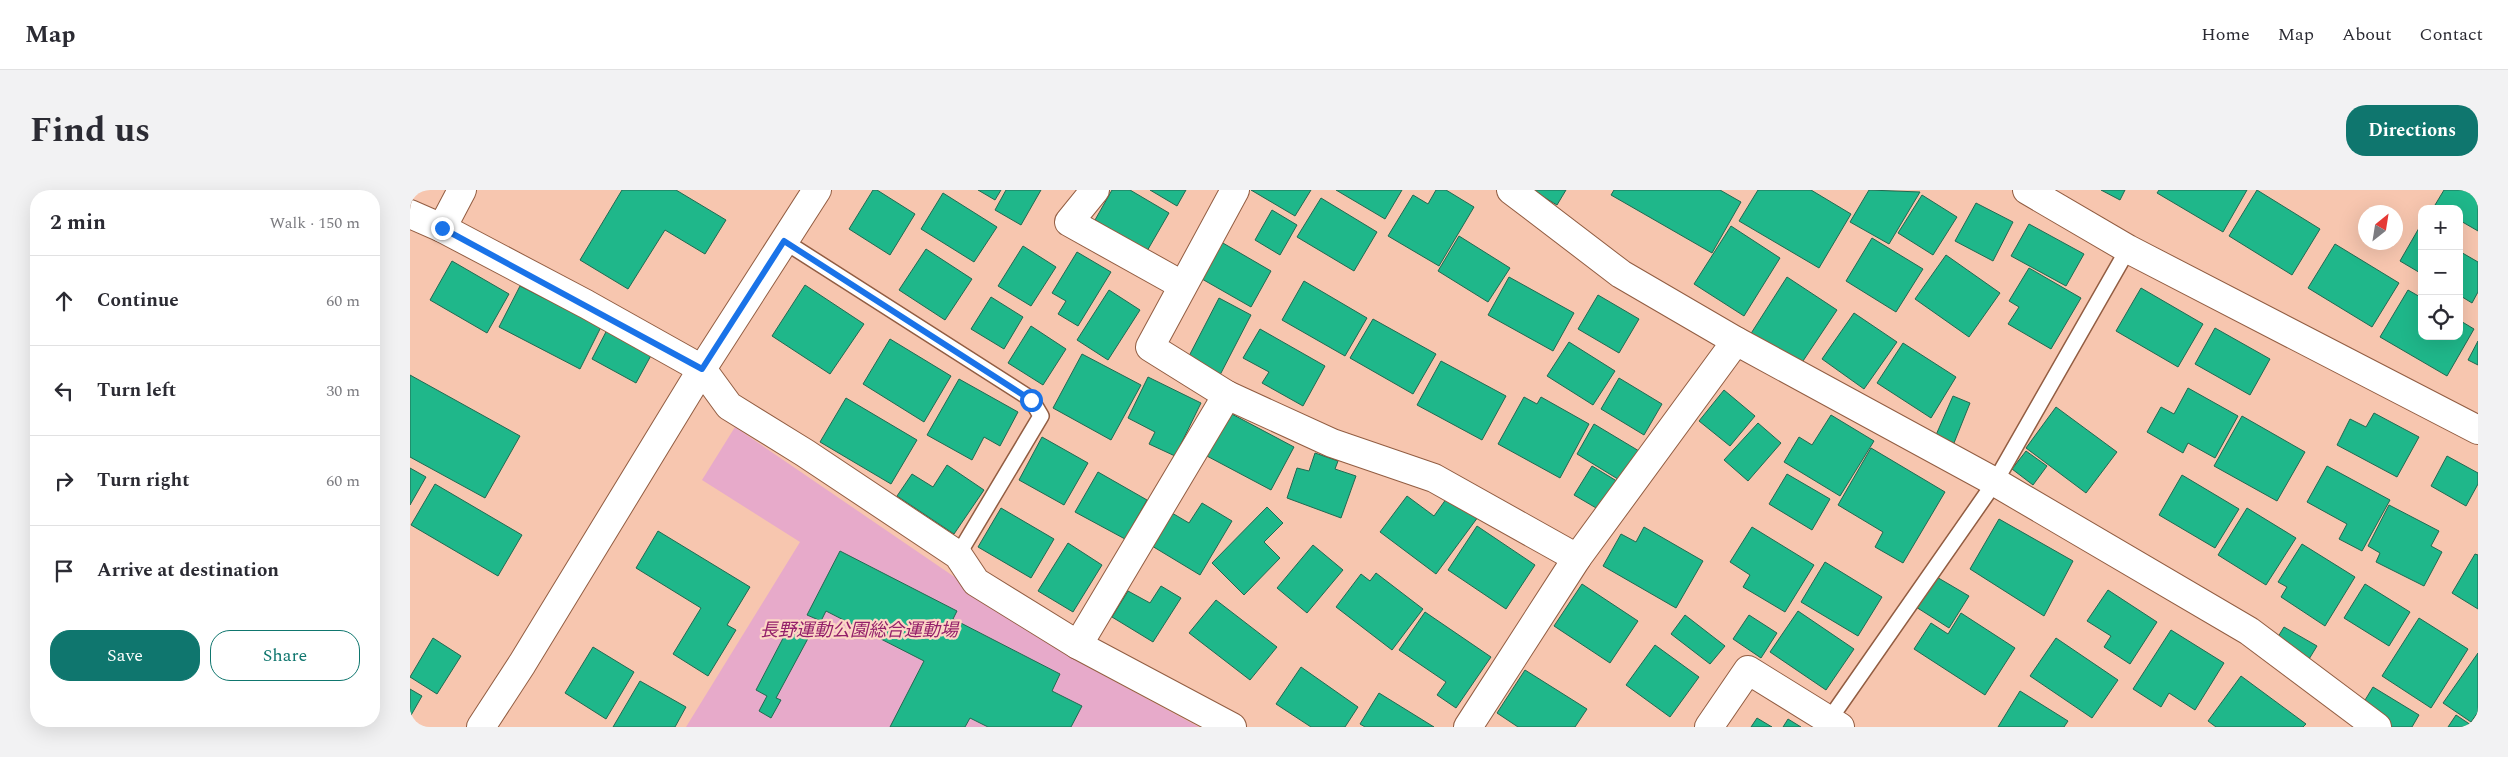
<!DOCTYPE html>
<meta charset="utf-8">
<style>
body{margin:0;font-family:Spectral,"Noto Sans JP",serif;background:#f2f2f3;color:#2b2b33}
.controls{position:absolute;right:15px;top:15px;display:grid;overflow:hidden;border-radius:10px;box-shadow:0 5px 20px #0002}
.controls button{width:45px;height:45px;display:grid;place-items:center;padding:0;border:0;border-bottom:1px solid #e1e1e2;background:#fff;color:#2b2b33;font:25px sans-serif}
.compass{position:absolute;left:1948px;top:15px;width:45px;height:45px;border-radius:50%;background:#fff;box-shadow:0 5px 20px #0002;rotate:30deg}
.stop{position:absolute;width:15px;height:15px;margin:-11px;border:4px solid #1a73e8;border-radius:50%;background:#fff}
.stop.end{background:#1a73e8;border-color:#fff;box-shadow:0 1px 5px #0008}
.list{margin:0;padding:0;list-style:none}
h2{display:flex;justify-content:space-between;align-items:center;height:65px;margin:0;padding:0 20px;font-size:21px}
h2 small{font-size:16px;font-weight:400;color:#7c7c81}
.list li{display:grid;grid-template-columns:32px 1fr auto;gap:15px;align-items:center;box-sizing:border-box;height:90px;padding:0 20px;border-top:1px solid #e1e1e2}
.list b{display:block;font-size:19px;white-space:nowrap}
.list em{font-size:16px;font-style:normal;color:#7c7c81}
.actions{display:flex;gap:10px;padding:15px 20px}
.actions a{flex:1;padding:11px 0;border:1px solid #0f766e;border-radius:20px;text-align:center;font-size:18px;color:#0f766e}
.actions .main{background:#0f766e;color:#fff}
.icon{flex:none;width:28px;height:28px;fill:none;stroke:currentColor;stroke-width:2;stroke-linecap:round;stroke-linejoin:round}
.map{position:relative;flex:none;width:2068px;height:537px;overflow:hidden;border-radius:20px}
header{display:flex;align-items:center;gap:30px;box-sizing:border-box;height:70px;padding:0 25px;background:#fff;border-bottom:1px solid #e1e1e2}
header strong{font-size:24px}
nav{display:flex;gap:28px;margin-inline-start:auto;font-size:18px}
.intro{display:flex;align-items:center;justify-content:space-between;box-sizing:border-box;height:120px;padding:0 30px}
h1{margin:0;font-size:35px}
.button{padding:12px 22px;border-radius:20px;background:#0f766e;color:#fff;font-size:18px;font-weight:700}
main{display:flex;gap:30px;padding:0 30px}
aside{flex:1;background:#fff;border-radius:20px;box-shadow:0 5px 20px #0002}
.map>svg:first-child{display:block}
</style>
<header>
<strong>Map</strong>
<nav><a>Home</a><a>Map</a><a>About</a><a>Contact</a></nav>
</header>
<div class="intro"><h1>Find us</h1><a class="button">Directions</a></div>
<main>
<aside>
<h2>2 min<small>Walk · 150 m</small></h2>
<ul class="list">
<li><svg class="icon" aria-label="ahead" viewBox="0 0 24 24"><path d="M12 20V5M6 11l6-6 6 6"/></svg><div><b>Continue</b></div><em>60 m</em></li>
<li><svg class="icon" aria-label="left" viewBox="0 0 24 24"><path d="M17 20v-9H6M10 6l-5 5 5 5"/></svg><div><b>Turn left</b></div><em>30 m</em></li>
<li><svg class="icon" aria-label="right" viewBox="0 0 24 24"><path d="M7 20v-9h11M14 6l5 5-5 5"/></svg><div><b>Turn right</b></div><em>60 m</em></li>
<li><svg class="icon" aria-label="arrive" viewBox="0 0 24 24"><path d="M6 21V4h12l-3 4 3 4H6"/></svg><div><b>Arrive at destination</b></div></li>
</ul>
<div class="actions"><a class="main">Save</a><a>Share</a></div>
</aside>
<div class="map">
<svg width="2068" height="537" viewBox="0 0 2068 537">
<rect width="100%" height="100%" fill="#f7c6af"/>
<!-- green -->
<path fill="#e7aaca" d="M325,237L669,472L789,537H276L390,352L292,290Z"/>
<!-- building -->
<g fill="#1fb78a" stroke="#226951">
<path d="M212,0H266L316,30L295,64L255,40L218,99L170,70Z"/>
<path d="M463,0H467L505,24L480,65L439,39Z"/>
<path d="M568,0H591L585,10Z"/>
<path d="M596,0H631L611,35L585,20Z"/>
<path d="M702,0H720L759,23L737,61L685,30Z"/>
<path d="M740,0H776L767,16Z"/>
<path d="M841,0H901L885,26Z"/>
<path d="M926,0H992L975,29Z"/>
<path d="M1026,0H1036L1064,17L1029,76L978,46L1003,5L1018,14Z"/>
<path d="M1122,0H1156L1147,15Z"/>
<path d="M1204,0H1310L1331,12L1302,63L1201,5Z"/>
<path d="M1348,0H1401L1441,24L1409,78L1329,31Z"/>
<path d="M1459,0L1510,2L1479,54L1440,32Z"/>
<path d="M1691,0H1715L1710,10Z"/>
<path d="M1749,0H1837L1813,42L1747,3Z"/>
<path d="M1847,0L1910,39L1882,85L1819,46Z"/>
<path d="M2034,0H2068V41L2049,30V19H2031L2025,15Z"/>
<path d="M533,3L587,37L564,72L511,39Z"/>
<path d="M1512,5L1547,27L1523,65L1488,43Z"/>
<path d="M911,8L967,42L944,81L887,47Z"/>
<path d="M1566,13L1603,32L1583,71L1545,51Z"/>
<path d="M862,20L887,35L870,65L845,50Z"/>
<path d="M1619,34L1674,64L1656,96L1601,66Z"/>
<path d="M1321,36L1370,68L1334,126L1284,94Z"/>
<path d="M2009,38L2012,40V84L1990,71Z"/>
<path d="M1049,46L1100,78L1078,112L1028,81Z"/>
<path d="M1462,48L1513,79L1486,122L1436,91Z"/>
<path d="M806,49L861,81L841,117L785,85Z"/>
<path d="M1925,54L1989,93L1962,137L1898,98Z"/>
<path d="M613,56L646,77L621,116L588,96Z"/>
<path d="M516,59L562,89L535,130L489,100Z"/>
<path d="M2049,61L2068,72V102L2062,113L2049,105Z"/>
<path d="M667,62L701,82L668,136L648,124L656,111L642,103Z"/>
<path d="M1536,65L1590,103L1559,147L1505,109Z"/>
<path d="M42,71L99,104L77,143L20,110Z"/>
<path d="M1619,78L1671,108L1641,159L1598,134L1609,117L1599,111Z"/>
<path d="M1099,87L1164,123L1143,161L1078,125Z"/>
<path d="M1377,87L1427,120L1389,177L1340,145Z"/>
<path d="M894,91L957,128L935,166L872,130Z"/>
<path d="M395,95L454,134L420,184L362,146Z"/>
<path d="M110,96L191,137L170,179L89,137Z"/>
<path d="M1731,98L1793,134L1768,177L1706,141Z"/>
<path d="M699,100L730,120L698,170L667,150Z"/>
<path d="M1998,100L2012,108V146H2049V130L2064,139L2037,186L1970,147Z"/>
<path d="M1188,105L1229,129L1209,163L1168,139Z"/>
<path d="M581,107L613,127L594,159L561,139Z"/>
<path d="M809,108L841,125L810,185L778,168Z"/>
<path d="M1444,123L1487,152L1454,199L1412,169Z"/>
<path d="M963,129L1026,164L1003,204L940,168Z"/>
<path d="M199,136L244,160L226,193L182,169Z"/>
<path d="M621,136L656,159L633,195L598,173Z"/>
<path d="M1805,138L1860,169L1840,205L1785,174Z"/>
<path d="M850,139L915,176L893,216L852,193L859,182L833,168Z"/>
<path d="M480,149L541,186L514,232L453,194Z"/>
<path d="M2068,151V175L2058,170Z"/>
<path d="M1159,152L1205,181L1183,215L1137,186Z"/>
<path d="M1493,153L1546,187L1521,228L1467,193Z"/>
<path d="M672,164L731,195L701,250L643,218Z"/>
<path d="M1031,171L1096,206L1072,250L1007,215Z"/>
<path d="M0,185L110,246L75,308L0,267Z"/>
<path d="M738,187L791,213L765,266L739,254L745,242L718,228Z"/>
<path d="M1209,188L1252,214L1234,245L1191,219Z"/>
<path d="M549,189L608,222L590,256L574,247L562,270L517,245Z"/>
<path d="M1778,198L1828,226L1805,268L1778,253L1773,263L1737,242L1751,217L1764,224Z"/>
<path d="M1314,200L1345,226L1320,256L1289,231Z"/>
<path d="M1543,206L1560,213L1544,253L1526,245Z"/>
<path d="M1114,207L1127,214L1131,207L1179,234L1150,288L1088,254Z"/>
<path d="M436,208L507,250L481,294L410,252Z"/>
<path d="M1646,217L1707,262L1676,303L1616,258Z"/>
<path d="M818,222L884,257L861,300L795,265Z"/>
<path d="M1964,223L2009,247L1987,287L1927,255L1940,229L1956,237Z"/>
<path d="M1421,225L1464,251L1430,306L1374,272L1389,247L1402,255Z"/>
<path d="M1832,226L1895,262L1867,311L1804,276Z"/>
<path d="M1348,233L1371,253L1338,291L1314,270Z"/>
<path d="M1184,234L1229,261L1211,291L1167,264Z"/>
<path d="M632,247L678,273L654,315L609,290Z"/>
<path d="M1461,258L1535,302L1493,373L1465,357L1473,342L1428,315Z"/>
<path d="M1616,261L1637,276L1623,295L1602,279Z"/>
<path d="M905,263L928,271L925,279L946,286L931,328L877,308L887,278L899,281Z"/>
<path d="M2037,266L2068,283V294L2056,316L2021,296Z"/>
<path d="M537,275L574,300L544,344L487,306L502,284L523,297Z"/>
<path d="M1182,276L1210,293L1193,322L1164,305Z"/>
<path d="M1917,276L1980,310L1952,361L1929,349L1937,334L1897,312Z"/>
<path d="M0,278L16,287L0,315Z"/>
<path d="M688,282L737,310L715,349L665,322Z"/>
<path d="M1377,284L1420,309L1402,340L1359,314Z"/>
<path d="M1772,285L1829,319L1805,358L1749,325Z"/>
<path d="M25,294L112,345L88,386L1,335Z"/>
<path d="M1039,305L1068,327L1026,384L970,342L997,306L1024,326Z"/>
<path d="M792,313L822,331L790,385L742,356L762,323L779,333Z"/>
<path d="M1979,315L2029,341L2021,356L2032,362L2014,396L1966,372L1970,363L1958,356Z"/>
<path d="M857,317L873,333L854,352L870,368L834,405L802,373Z"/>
<path d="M591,318L644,349L621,388L568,357Z"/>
<path d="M1837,318L1886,348L1856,395L1808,365Z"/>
<path d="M1589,329L1663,371L1634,426L1560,379Z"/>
<path d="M1067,336L1125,375L1096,419L1038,380Z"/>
<path d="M1234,337L1293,371L1266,418L1193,376L1211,344L1226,352Z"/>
<path d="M1342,337L1404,375L1375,422L1333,397L1340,385L1320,372Z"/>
<path d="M248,341L340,397L317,435L326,440L298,486L263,464L291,418L226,378Z"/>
<path d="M658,353L692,375L663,422L628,401Z"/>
<path d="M1892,354L1945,387L1915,436L1871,407L1877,397L1868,392Z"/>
<path d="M903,355L933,380L897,423L867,398Z"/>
<path d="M430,361L547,421L543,429L650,484L642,501L672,516L661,537H578L560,528L555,537H480L514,471L416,421L411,431L397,425Z"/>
<path d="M2065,364L2068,365V419L2042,403Z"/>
<path d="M1415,372L1472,407L1448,446L1391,412Z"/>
<path d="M966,383L1013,419L982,460L926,417L951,384L960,391Z"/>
<path d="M1525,386L1559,406L1539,438L1506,417Z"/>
<path d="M1172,394L1228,431L1200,473L1144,436Z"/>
<path d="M1955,394L2000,422L1979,456L1934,428Z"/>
<path d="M751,396L771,408L743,452L702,427L718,401L740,413Z"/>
<path d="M1698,400L1747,432L1720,474L1694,457L1701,446L1677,431Z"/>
<path d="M806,410L867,457L840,490L779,443Z"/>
<path d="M1388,421L1444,459L1416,500L1360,462Z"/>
<path d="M1015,422L1081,467L1046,518L1027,505L1036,492L989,460Z"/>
<path d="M1551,423L1605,458L1575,505L1504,459L1521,433L1538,444Z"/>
<path d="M1275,425L1315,456L1300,474L1261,444Z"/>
<path d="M1339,425L1367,443L1351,468L1323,449Z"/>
<path d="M2009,428L2058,459L2021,518L1972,486Z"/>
<path d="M382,431L402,441L366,508L371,510L361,528L349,521L357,506L346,500Z"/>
<path d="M1874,437L1907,456L1896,474L1863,455Z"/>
<path d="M1761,440L1814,473L1785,520L1759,503L1751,517L1723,499Z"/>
<path d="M23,448L51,466L27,504L0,487Z"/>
<path d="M1646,448L1708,490L1682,528L1620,486Z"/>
<path d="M1245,455L1289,487L1260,527L1216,495Z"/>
<path d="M183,457L224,482L196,529L155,503Z"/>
<path d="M2068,463V522L2061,532L2033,513Z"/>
<path d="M891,477L948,517L935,537H901L866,514Z"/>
<path d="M1115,480L1177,519L1165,537H1108L1087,523Z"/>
<path d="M1831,486L1896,534L1893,537H1806L1798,531Z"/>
<path d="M230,491L276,517L265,537H203Z"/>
<path d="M1963,497L2009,525L2002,537H1977L1949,520Z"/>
<path d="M0,499L12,506L0,527Z"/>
<path d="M1610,501L1658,531L1654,537H1588Z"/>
<path d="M969,503L1024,537H955L950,534Z"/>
<path d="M2046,525L2064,537H2038Z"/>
<path d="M1347,528L1362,537H1341Z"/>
<path d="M1378,529L1391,537H1373Z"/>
</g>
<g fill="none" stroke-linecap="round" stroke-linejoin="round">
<defs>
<g id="lane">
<path d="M374,51L621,209L631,226L548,365"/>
<path d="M1419,530L1585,292L1718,59"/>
</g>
<g id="street">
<path d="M685,0L659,32L772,95"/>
<path d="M1101,0L1211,84L1326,151L1585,292L1839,441L1967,537"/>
<path d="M1617,0L1718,59L2068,240"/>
<path d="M0,24L32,38L176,114L292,179L319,216L395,263L548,365L566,392L668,455L822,537"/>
<path d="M32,38L52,0"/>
<path d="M817,205L740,157L825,0"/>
<path d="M668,455L817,205L922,253L1024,288L1167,368"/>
<path d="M1058,537L1167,368L1326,151"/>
<path d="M1299,537L1338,480L1430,537"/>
</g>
<path id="secondary" d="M71,537L112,474L292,179L407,0"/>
</defs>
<!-- lane casing -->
<use href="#lane" stroke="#925d42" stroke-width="18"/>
<!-- street casing -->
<use href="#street" stroke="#925d42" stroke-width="30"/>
<!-- secondary casing -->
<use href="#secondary" stroke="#925d42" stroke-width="30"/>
<!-- lane -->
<use href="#lane" stroke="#fff" stroke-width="15"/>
<!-- street -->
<use href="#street" stroke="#fff" stroke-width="28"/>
<!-- secondary -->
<use href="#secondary" stroke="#fff" stroke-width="28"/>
</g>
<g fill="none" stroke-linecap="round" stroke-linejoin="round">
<!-- route -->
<path stroke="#1a73e8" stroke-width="6" d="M32,38L292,179L374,51L621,210"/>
</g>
<g text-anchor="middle" stroke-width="4.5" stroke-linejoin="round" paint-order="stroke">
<!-- park labels -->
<g font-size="18" font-style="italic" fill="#94206a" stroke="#fcd6c5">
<text x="449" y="446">長野運動公園総合運動場</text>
</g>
</g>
</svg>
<div class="controls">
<button>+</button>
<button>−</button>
<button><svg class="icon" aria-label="locate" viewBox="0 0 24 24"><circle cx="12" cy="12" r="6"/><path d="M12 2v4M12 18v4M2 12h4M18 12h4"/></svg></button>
</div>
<svg class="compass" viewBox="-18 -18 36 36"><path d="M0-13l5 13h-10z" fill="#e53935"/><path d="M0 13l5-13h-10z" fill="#7c7c81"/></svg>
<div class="stop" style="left:621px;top:210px"></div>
<div class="stop end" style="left:32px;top:38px"></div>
</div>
</main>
